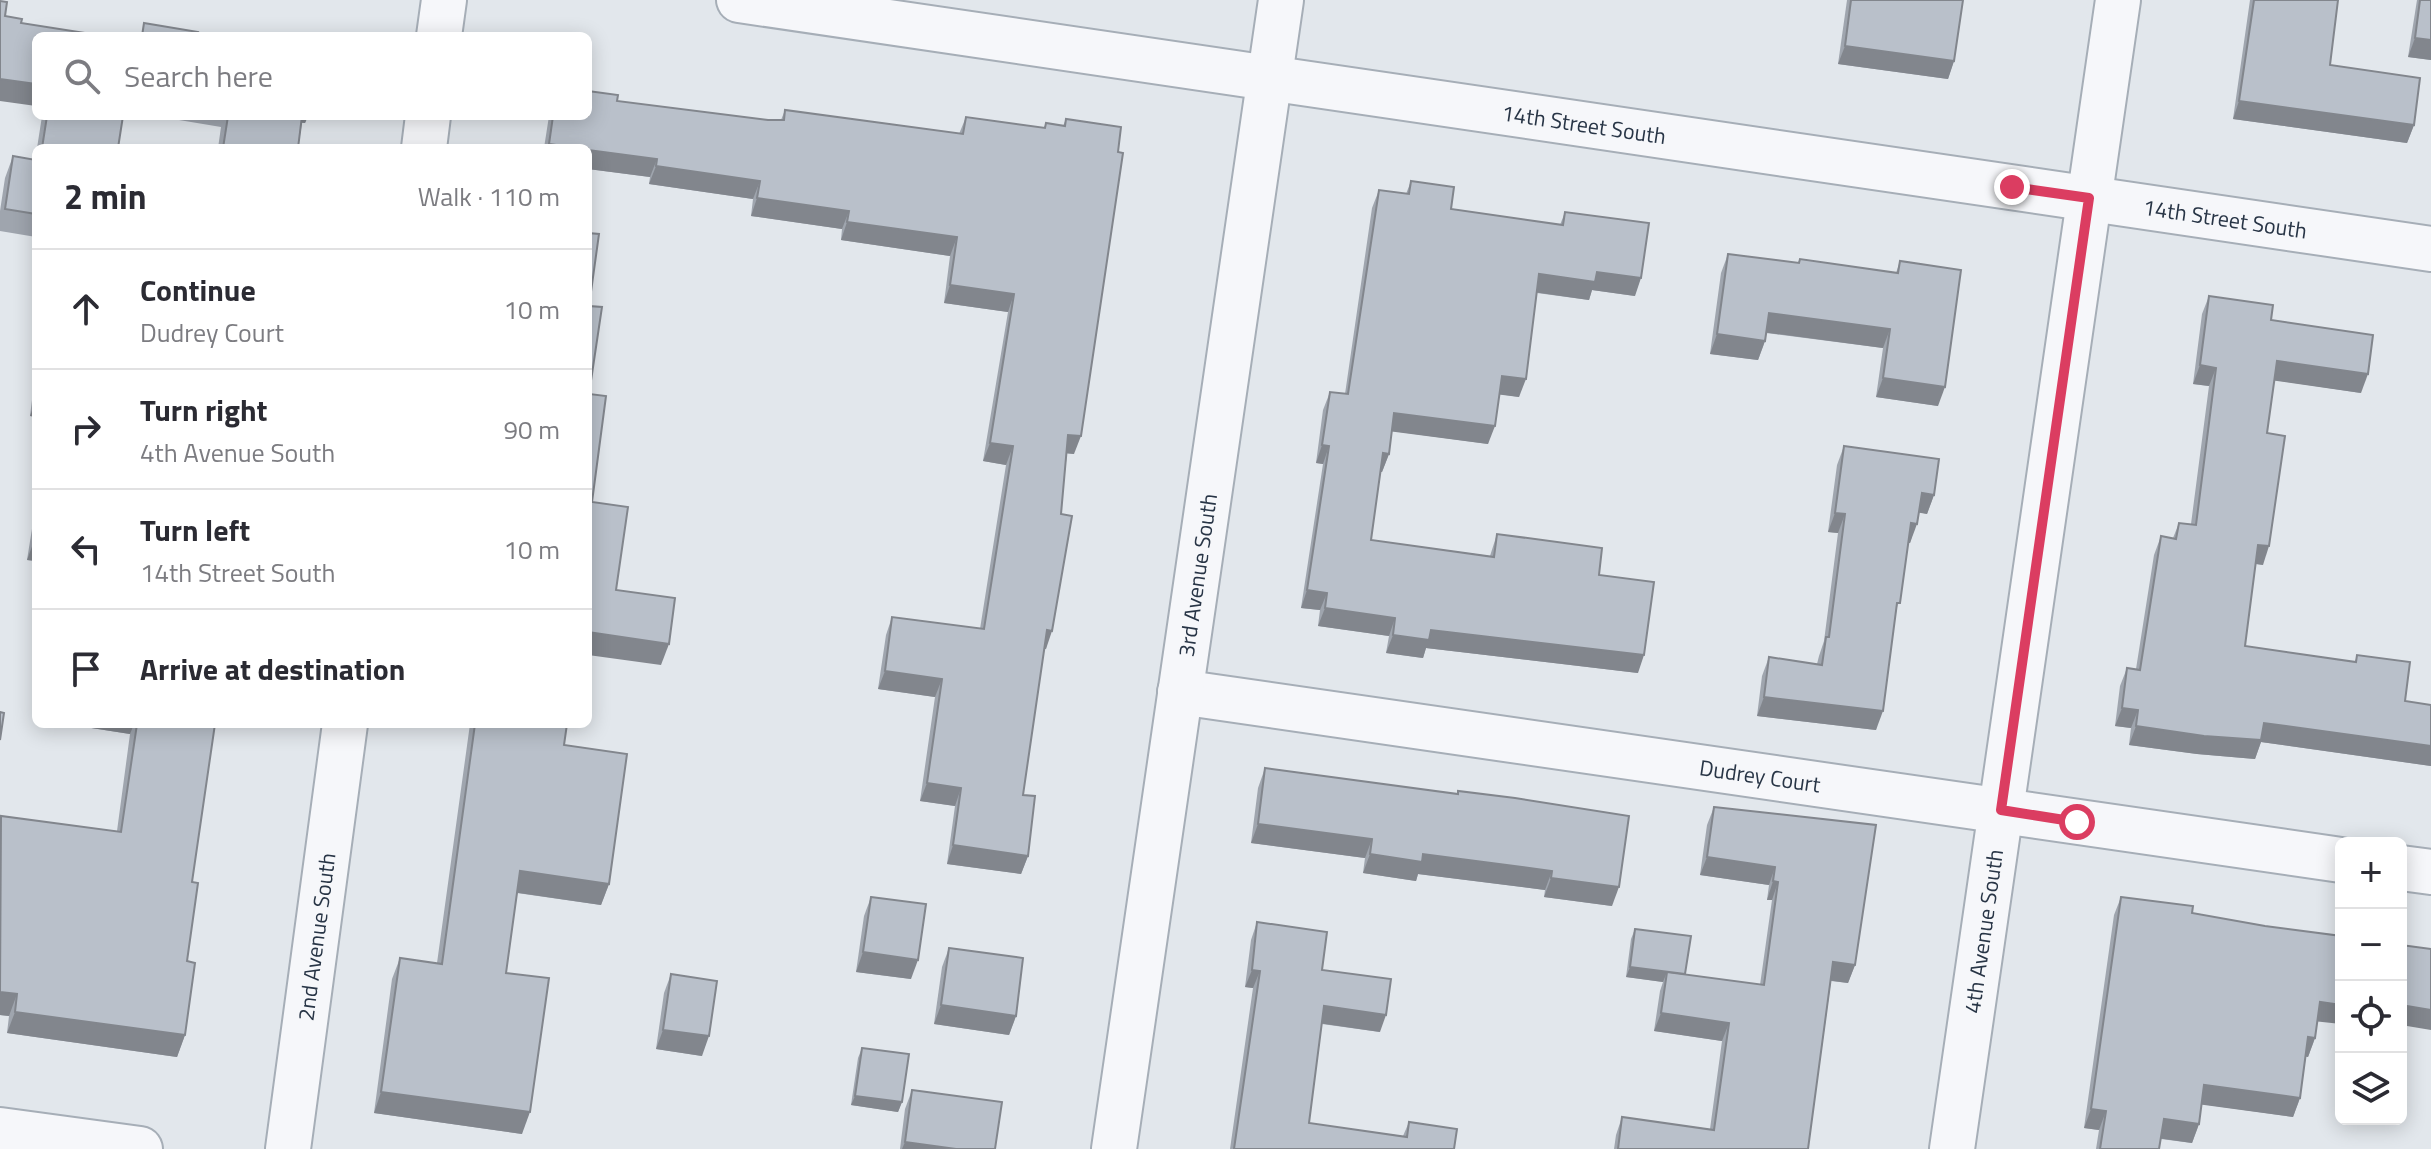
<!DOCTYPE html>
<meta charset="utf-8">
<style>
body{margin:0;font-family:"Titillium Web",sans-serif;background:#f7f7f7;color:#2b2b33}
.controls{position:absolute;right:24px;bottom:24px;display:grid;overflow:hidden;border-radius:12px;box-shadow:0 4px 20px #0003}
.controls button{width:72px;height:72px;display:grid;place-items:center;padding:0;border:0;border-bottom:2px solid #e1e1e2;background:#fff;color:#2b2b33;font:40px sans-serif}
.stop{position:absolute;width:24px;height:24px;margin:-18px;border:6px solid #db3d61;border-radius:50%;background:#fff}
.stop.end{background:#db3d61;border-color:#fff;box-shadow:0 2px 8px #0008}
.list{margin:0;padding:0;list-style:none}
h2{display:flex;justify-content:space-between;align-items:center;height:104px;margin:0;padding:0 32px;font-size:34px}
h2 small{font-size:26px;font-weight:400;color:#7c7c81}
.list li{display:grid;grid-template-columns:52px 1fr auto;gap:24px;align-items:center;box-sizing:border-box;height:120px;padding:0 32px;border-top:2px solid #e1e1e2}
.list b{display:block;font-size:30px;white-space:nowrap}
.list p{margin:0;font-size:26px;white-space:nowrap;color:#7c7c81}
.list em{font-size:26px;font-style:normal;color:#7c7c81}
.icon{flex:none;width:44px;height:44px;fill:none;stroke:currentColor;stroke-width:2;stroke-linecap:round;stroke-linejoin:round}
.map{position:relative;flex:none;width:2431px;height:1149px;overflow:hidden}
.search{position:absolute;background:#fff;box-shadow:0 4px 20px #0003;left:32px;top:32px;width:560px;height:88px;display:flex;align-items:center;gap:20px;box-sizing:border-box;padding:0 28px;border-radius:12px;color:#7c7c81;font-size:30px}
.panel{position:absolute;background:#fff;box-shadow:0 4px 20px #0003;left:32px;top:144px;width:560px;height:584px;border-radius:12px}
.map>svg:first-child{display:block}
</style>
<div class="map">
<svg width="2431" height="1149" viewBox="0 0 2431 1149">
<rect width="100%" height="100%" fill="#e2e7ec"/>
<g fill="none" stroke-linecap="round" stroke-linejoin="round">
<defs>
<g id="minor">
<path d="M439,36L444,0"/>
<path d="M424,148L428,116"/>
<path id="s1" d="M1180,692L2341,860"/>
<path d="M2401,868L2431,872"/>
<path d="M0,1130L140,1149"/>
<path id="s2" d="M288,1149L345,724"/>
<path id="s3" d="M1114,1149L1281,0"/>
<path id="s4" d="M1952,1149L2118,0"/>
</g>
<g id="tertiary">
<path id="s5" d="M739,0L2431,249"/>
</g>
</defs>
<!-- minor casing -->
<use href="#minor" stroke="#a6aeb7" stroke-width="48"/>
<!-- tertiary casing -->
<use href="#tertiary" stroke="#a6aeb7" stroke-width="48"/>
<!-- minor -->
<use href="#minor" stroke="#f6f7fa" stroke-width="44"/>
<!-- tertiary -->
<use href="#tertiary" stroke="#f6f7fa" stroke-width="44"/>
</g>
<!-- wall -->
<g fill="#9fa5ae">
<path d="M1847,0H1963L1954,61L1948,79L1838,64Z"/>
<path d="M2250,0H2338L2330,65L2414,125L2407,143L2233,119Z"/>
<path d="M2417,0H2431V60L2408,57Z"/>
<path d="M617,101L768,120H781L785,110L959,134L966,117L1044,128L1046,123L1063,126L1066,119L1074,454L1067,453L1046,649H1044L1023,795L1028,856L1021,874L947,864L955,806L920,801L935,697L878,689L886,635L892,617L980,629L1006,465L983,461L1008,312L944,303L950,256L841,240L842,229L751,216L753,199L649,184L650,177L588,169V148H544L549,116H588Z"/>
<path d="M42,116H123L118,148H37Z"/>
<path d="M155,116H308L305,123H302L298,148H218L221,127Z"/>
<path d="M36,155V237L0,231V211L5,178L13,156L35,160Z"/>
<path d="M1411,181L1451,209L1560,225L1565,212L1635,296L1592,290L1589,300L1537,293L1519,397L1499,394L1488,444L1392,431L1389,454L1382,472H1380L1371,540L1490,556L1497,534L1599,575L1638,673L1426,648L1423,658L1386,653L1389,636L1318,626L1320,610L1301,608L1323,464L1316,463L1323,410L1330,392L1345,394L1372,208L1379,190L1406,194Z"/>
<path d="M1728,254L1798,263L1800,259L1896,273L1900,261L1938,406L1876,397L1883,348L1766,333L1765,341L1758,360L1710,354L1721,273Z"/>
<path d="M2209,296L2271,320L2361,393L2274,380L2267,433L2263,565L2255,564L2245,646L2355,662L2357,655L2405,701L2431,705V766L2261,742L2255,759L2197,754L2129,745L2131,728L2115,726L2120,686L2127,668L2136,669L2154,555L2161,536L2173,538L2179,523L2191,524L2209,386L2193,384L2202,314Z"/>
<path d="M36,368V417L30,416Z"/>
<path d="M1844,446L1934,495L1927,514L1919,512L1910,543H1908L1876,730L1757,716L1762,676L1769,657L1817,664L1819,656L1824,641L1838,533L1828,532L1837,465Z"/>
<path d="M36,504V561L27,560Z"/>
<path d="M85,724H215L192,882L187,961L185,1035L177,1057L7,1033L9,1016L0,1015V818L117,831L130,734L85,727Z"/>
<path d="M470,724H567L564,745L609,884L601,905L517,893L506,973L522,1134L374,1113L392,979L400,958L437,963Z"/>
<path d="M1265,768L1457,794L1458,791L1612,906L1544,897L1545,890L1418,874L1416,881L1363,873L1365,858L1251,843L1258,788Z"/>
<path d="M1714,807L1876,825L1855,965L1848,983L1831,981L1808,1149H1614L1616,1135L1622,1117L1710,1129L1722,1041L1654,1031L1660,991L1663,982L1626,977L1631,939L1635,929L1685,975L1760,985L1772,900H1767L1769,885L1700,875L1707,825Z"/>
<path d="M871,897L911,979L856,972L864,916Z"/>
<path d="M2121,897L2192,913L2317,1021L2315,1038L2308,1057L2306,1056L2300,1098L2293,1117L2201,1104L2199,1124L2192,1143L2161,1139L2159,1149H2096L2099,1130L2084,1128L2114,915Z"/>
<path d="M1257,922L1322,970L1380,1032L1322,1024L1309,1123L1403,1136L1409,1122L1454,1149H1230L1253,988L1245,987L1251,940Z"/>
<path d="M949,948L1016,1016L1009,1035L934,1024L942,967Z"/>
<path d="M671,974L702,1056L656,1049L664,993Z"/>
<path d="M862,1048L902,1102L898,1112L851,1105L858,1058Z"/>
<path d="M912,1090L995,1149H900L905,1109Z"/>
</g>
<!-- shaded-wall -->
<g fill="#82868d">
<path d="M2415,38L2431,40V60L2408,57Z"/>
<path d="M1845,46L1954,61L1948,79L1838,64Z"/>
<path d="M0,79L36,84V106L0,101Z"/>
<path d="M2239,101L2414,125L2407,143L2233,119Z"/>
<path d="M299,116H308L305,123L297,122Z"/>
<path d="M549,144L577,148H547Z"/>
<path d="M588,150L657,159L650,177L588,169Z"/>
<path d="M656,166L760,181L753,199L649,184Z"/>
<path d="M757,198L849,211L842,229L751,216Z"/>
<path d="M847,222L957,237L950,256L841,240Z"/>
<path d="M1597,272L1641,278L1635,296L1592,290L1589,300L1533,292L1539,274Z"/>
<path d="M950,285L1014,294L1008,312L944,303Z"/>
<path d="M1769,313L1890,329L1883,348L1762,332Z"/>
<path d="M1717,334L1765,341L1758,360L1710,354Z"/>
<path d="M2277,361L2368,374L2361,393L2270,380Z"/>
<path d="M2200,365L2216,368L2209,386L2193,384Z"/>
<path d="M1502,376L1526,379L1519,397L1495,394Z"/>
<path d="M1883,378L1945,387L1938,406L1876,397Z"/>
<path d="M36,399V417L30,416Z"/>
<path d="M1394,413L1495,426L1488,444L1388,431Z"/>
<path d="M1068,435L1081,436L1074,454L1062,453Z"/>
<path d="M990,443L1013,446L1006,465L983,461Z"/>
<path d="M1322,445L1329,446L1323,464L1316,463Z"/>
<path d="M1383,453L1389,454L1382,472L1377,471Z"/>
<path d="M1922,493L1934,495L1927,514L1915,512Z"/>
<path d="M1835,513L1845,514L1838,533L1828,532Z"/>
<path d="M1911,523L1917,524L1910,543L1904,542Z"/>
<path d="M34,541H36V561L27,560Z"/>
<path d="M2258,545L2269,546L2263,565L2251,563Z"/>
<path d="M1307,590L1327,593L1320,610L1301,608Z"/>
<path d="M1325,608L1395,618L1389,636L1318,626Z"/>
<path d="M1047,630L1052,631L1046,649L1040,648Z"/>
<path d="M1431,630L1644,655L1638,673L1426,648L1423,658L1386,653L1393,635Z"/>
<path d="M588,632L669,644L661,665L588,655Z"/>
<path d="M885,671L942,679L935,697L878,689Z"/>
<path d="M1764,697L1883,711L1876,730L1757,716Z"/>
<path d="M2122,708L2138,710L2131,728L2115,726Z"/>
<path d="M2264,723L2431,746V766L2261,742L2255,759L2197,754L2129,745L2136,726Z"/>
<path d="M86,724H134L130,734L85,727Z"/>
<path d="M927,783L961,788L955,806L920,801Z"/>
<path d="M1258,824L1372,839L1365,858L1251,843Z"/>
<path d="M953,845L1028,856L1021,874L947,864Z"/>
<path d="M1370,854H1423L1552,871L1545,890L1418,874L1416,881L1363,873Z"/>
<path d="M1707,857L1775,867L1769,885L1700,875Z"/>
<path d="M520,871L609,884L601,905L512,892Z"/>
<path d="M1551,878L1619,887L1612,906L1544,897Z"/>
<path d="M1773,881L1778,882L1772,900H1767Z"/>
<path d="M863,952L918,960L911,979L856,972Z"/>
<path d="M1833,962L1855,965L1848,983L1826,980Z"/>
<path d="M1630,967L1685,974L1667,972L1663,982L1626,977Z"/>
<path d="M1252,970L1260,971L1253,988L1245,987Z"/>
<path d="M0,992L17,994L9,1016L0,1015Z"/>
<path d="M2320,1002L2341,1005V1024L2313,1021Z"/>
<path d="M941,1005L1016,1016L1009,1035L934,1024Z"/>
<path d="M2401,1005L2431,1010V1030L2401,1025Z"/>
<path d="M1324,1006L1386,1015L1380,1032L1318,1023Z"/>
<path d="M15,1012L185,1035L177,1057L7,1033Z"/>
<path d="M1661,1013L1729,1023L1722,1041L1654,1031Z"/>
<path d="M663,1030L709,1036L702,1056L656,1049Z"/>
<path d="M2308,1037L2315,1038L2308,1057L2301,1056Z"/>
<path d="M2204,1085L2300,1098L2293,1117L2197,1104Z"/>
<path d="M381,1092L530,1112L522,1134L374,1113Z"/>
<path d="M855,1096L902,1102L898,1112L851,1105Z"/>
<path d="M2091,1109L2106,1111L2099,1130L2084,1128Z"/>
<path d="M2164,1119L2199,1124L2192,1143L2157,1138Z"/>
<path d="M905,1142L956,1149H902Z"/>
</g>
<!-- building -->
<g fill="#b9c0ca" stroke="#82868d" stroke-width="2">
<path d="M1851,0H1963L1954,61L1845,46Z"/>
<path d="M2254,0H2338L2330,65L2420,78L2414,125L2239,101Z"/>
<path d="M2420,0H2431V40L2415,38Z"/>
<path d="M0,1L7,2L5,16L22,19L21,23L104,36H36V84L0,79Z"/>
<path d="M144,23L198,32L197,35L206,36H142Z"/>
<path d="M588,91L618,95L617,101L768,120H784L785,110L963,134L966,117L1045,128L1046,123L1065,126L1066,119L1121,127L1118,152L1123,153L1081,436L1068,435L1061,514L1072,516L1052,631L1047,630L1023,795L1035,796L1028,856L953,845L961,788L927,783L942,679L885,671L892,617L984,629L1013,446L990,443L1014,294L950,285L957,237L847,222L849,211L757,198L760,181L656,166L657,159L588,150V148H577L549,144L553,116H588Z"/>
<path d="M47,116H123L118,148H42Z"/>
<path d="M228,116H302L298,148H223Z"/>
<path d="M13,156L36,160V214L5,209Z"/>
<path d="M1411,181L1454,187L1451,209L1563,225L1565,212L1649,223L1641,278L1597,272L1595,282L1539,274L1526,379L1502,376L1495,426L1394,413L1389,454L1383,453L1371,540L1494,557L1497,534L1602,548L1599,575L1654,582L1644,655L1431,630L1429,640L1393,635L1395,618L1325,608L1327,593L1307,590L1329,446L1322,445L1330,392L1348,394L1379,190L1409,194Z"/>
<path d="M588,233L599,234L589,306L602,307L589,394L606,396L592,502L628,507L616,590L675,598L669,644L588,632Z"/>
<path d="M1728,254L1799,263L1800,259L1898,273L1900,261L1961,270L1945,387L1883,378L1890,329L1769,313L1765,341L1717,334Z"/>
<path d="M2209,296L2273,305L2271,320L2373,335L2368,374L2277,361L2267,433L2285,436L2269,546L2258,545L2245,646L2356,662L2357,655L2410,662L2405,701L2431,705V746L2264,723L2261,740L2204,736L2136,726L2138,710L2122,708L2127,668L2140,670L2161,536L2176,539L2179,523L2196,525L2216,368L2200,365Z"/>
<path d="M1844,446L1939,459L1934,495L1922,493L1917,524L1911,523L1900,603H1897L1883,711L1764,697L1769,657L1822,665L1826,637H1829L1845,514L1835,513Z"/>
<path d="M0,712L4,713L0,740Z"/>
<path d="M137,724H215L192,882L198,883L187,961L195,963L185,1035L15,1012L17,994L0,992L1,816L121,832Z"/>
<path d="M475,724H567L564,745L627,754L609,884L520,871L506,973L549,978L530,1112L381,1092L400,958L442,964Z"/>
<path d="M1265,768L1458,794V791L1515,798L1629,816L1619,887L1551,878L1552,871L1423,854L1422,862L1370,854L1372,839L1258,824Z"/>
<path d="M1714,807L1876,825L1855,965L1833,962L1808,1149H1618L1622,1117L1714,1130L1729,1023L1661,1013L1667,972L1764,985L1778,882L1773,881L1775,867L1707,857Z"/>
<path d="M871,897L926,904L918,960L863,952Z"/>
<path d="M2121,897L2193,906L2192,913L2265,926L2341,936V1005L2320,1002L2315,1038L2308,1037L2300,1098L2204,1085L2199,1124L2164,1119L2159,1149H2100L2106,1111L2091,1109Z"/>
<path d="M1257,922L1327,932L1322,970L1391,979L1386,1015L1324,1006L1309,1123L1407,1137L1409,1122L1457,1129L1454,1149H1234L1260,971L1252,970Z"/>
<path d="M1635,929L1691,936L1685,974L1630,967Z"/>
<path d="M2401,945L2431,949V1010L2401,1005Z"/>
<path d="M949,948L1023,958L1016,1016L941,1005Z"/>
<path d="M671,974L717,981L709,1036L663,1030Z"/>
<path d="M862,1048L909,1054L902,1102L855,1096Z"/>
<path d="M912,1090L1002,1102L995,1149H956L905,1142Z"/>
</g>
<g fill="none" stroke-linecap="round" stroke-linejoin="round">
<!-- route -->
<path stroke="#db3d61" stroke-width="10" d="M2012,187L2089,198L2001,810L2077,822"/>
</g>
<g text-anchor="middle" stroke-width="6" stroke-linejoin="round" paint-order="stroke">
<!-- street labels -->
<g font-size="22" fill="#283546" stroke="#f2f6f9">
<text dy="8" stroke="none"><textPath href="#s5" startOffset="854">14th Street South</textPath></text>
<text dy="8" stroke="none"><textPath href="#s5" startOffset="1502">14th Street South</textPath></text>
<text dy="8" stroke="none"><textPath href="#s3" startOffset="580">3rd Avenue South</textPath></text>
<text dy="8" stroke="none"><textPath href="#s1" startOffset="586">Dudrey Court</textPath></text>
<text dy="8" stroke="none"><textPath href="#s4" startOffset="220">4th Avenue South</textPath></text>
<text dy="8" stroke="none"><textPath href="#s2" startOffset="214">2nd Avenue South</textPath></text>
</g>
</g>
</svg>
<div class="controls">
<button>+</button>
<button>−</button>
<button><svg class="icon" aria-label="locate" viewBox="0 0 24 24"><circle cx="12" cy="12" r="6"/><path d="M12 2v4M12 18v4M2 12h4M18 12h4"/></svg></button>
<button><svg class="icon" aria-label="layers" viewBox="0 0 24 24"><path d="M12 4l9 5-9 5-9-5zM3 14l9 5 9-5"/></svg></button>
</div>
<div class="stop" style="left:2077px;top:822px"></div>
<div class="stop end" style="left:2012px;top:187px"></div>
<div class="search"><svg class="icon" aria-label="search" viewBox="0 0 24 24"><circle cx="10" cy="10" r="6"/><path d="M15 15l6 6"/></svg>Search here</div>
<section class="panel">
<h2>2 min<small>Walk · 110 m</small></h2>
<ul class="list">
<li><svg class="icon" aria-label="ahead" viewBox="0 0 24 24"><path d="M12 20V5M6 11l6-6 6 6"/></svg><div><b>Continue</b><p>Dudrey Court</p></div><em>10 m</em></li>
<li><svg class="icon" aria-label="right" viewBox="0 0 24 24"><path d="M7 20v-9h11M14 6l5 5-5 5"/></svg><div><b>Turn right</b><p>4th Avenue South</p></div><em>90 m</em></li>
<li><svg class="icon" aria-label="left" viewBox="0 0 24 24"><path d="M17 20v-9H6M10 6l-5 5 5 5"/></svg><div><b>Turn left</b><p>14th Street South</p></div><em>10 m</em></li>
<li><svg class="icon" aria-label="arrive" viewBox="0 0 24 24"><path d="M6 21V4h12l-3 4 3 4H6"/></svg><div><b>Arrive at destination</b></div></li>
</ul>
</section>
</div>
